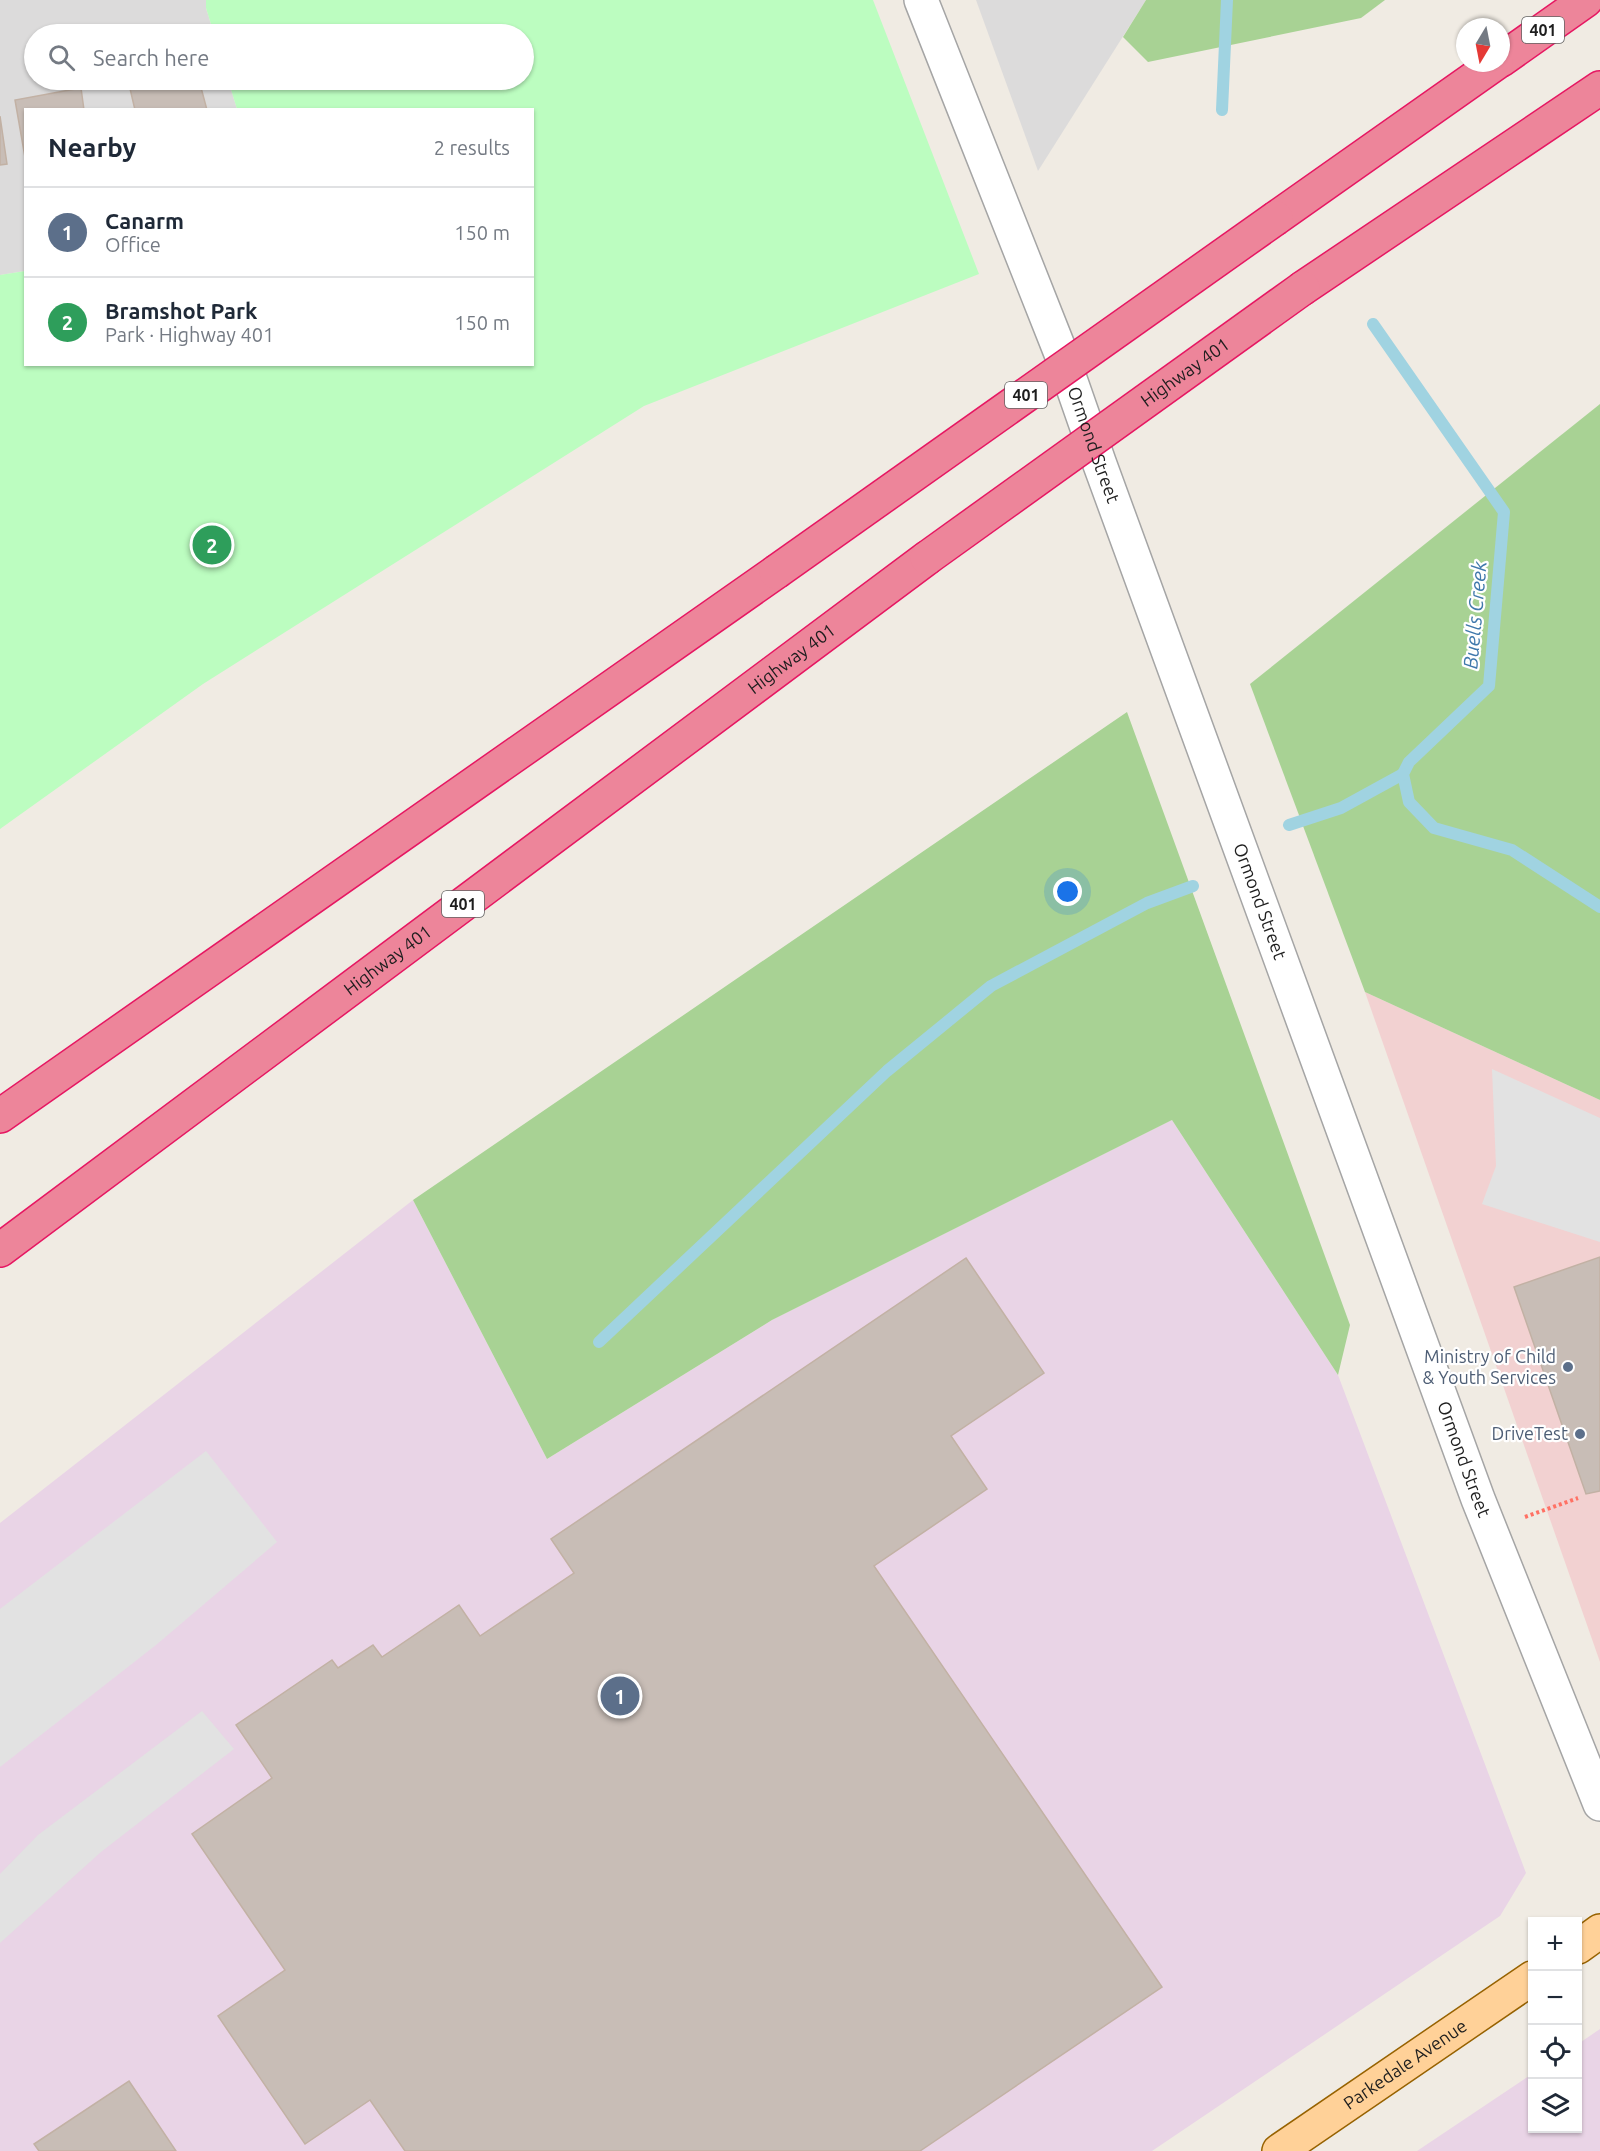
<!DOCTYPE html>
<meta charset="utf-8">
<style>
body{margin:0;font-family:Ubuntu,sans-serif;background:#f6f6f7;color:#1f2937}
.controls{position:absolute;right:18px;bottom:18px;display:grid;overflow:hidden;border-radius:0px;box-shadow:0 2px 4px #0004}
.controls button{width:54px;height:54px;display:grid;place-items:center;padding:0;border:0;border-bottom:2px solid #e0e1e3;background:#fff;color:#1f2937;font:30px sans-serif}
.compass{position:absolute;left:1456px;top:18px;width:54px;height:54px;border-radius:50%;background:#fff;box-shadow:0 2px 4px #0004;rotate:190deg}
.you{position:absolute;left:1068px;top:892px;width:21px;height:21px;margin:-15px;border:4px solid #fff;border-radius:50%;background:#1a73e8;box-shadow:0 0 0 9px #1a73e833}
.badge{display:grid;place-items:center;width:39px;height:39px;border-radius:50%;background:#ea580c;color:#fff;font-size:20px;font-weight:700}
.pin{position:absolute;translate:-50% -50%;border:3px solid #fff;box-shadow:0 2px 6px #0006}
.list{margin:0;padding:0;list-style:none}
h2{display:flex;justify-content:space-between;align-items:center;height:78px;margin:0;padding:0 24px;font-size:26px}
h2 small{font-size:20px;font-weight:400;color:#747a83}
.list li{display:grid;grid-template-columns:39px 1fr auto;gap:18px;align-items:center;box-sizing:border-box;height:90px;padding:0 24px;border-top:2px solid #e0e1e3}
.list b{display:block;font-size:22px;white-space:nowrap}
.list p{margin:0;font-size:20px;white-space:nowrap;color:#747a83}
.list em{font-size:20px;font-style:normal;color:#747a83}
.icon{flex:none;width:33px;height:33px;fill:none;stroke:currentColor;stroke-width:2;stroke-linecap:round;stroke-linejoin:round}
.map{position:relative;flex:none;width:1600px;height:2151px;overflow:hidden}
.search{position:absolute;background:#fff;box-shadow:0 2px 4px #0004;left:24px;top:24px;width:510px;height:66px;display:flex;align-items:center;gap:15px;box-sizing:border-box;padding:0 21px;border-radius:33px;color:#747a83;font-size:22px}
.panel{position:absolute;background:#fff;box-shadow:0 2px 4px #0004;left:24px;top:108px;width:510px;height:258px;border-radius:0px}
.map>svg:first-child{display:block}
</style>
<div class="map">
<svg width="1600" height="2151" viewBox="0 0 1600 2151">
<rect width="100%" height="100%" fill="#f0ebe3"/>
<!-- residential -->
<g fill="#dcdbdb">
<path d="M0,0H206V8L214,34H34V80H228L237,109L26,110L25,271L0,275Z"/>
<path d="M976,0H1146L1038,171Z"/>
</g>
<!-- commercial -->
<path fill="#f2d1d1" d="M1365,992L1600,1100V1662Z"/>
<!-- industrial -->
<g fill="#e9d4e6">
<path d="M1172,1120L1338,1375L1526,1873L1500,1916L1152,2151H0V1523L413,1200L547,1459L772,1320Z"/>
<path d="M1600,2029V2151H1417L1532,2074V2128H1578V2044Z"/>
</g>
<!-- forest -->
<g fill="#a8d294">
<path d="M1146,0H1385L1361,18L1148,62L1123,37Z"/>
<path d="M1600,404V1100L1365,992L1250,684Z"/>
<path d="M1127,712L1350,1325L1338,1375L1172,1120L772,1320L547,1459L413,1200Z"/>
</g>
<!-- park -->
<path fill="#bcfdc0" d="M206,0H873L979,274L644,406L203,684L0,829V275L25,271L26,364H532V110L237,109L228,80H524V34H214L206,8Z"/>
<!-- parking -->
<g fill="#e2e2e2">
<path d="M1492,1069L1600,1118V1242L1482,1204L1496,1166Z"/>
<path d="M206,1451L277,1542L156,1645L0,1767V1609Z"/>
<path d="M202,1711L234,1749L101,1852L0,1943V1874L38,1835Z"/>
</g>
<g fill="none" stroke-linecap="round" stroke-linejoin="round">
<!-- stream -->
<g stroke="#a0d3e1" stroke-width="12">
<path d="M1222,110L1227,0"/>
<path d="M1373,324L1504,512L1489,686L1409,762L1403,774L1409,802L1434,828L1512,850L1600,907"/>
<path d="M1289,825L1341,808L1403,774"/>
<path d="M599,1342L887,1071L991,986L1147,903L1193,886"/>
</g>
</g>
<!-- building -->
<g fill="#c8bdb6" stroke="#c2b1a4" stroke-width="1.5">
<path d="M128,80H199L207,110H135Z"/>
<path d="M81,88L84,110H26V163L15,100Z"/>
<path d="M0,116L7,164L0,165Z"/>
<path d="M1600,1257V1491L1586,1494L1514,1287Z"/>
<path d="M966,1258L1044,1373L951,1436L987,1489L874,1566L1162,1987L920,2151H405L370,2100L305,2144L218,2016L285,1970L192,1834L272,1778L236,1725L332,1660L338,1668L373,1645L382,1657L459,1605L480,1636L574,1573L551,1539Z"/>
<path d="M129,2081L176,2151H39L34,2144Z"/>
</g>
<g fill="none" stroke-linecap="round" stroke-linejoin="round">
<defs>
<g id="minor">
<path id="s1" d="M921,0L1062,356L1099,462L1478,1499L1600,1804"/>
</g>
<g id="major">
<path d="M1578,1947L1600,1931"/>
<path id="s2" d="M1279,2151L1532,1978"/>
</g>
<g id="highway">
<path d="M1501,60L1586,0"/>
<path d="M1276,218L1496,63"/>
<path d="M1303,288L1600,88"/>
<path d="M0,1116L776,572"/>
<path id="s3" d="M0,1250L927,558"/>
</g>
</defs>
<!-- minor casing -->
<use href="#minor" stroke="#a5a5a5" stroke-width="36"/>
<!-- major casing -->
<use href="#major" stroke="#976200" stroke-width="36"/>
<!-- highway casing -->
<use href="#highway" stroke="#e61762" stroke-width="36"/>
<!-- path -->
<path stroke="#ff7164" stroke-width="4" stroke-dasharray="3 3" stroke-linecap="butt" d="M1525,1517L1578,1498"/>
<!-- minor -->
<use href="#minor" stroke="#fff" stroke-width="33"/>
<!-- major -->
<use href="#major" stroke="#ffd198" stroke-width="33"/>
<!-- highway -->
<use href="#highway" stroke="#ed859a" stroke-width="33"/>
<defs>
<g id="highway-bridge">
<path id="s4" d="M927,558L1303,288"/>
<path d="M776,572L1276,218"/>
</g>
</defs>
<!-- highway-bridge casing -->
<use href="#highway-bridge" stroke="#e61762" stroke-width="36" stroke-linecap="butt"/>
<!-- highway-bridge -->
<use href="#highway-bridge" stroke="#ed859a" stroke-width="33"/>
</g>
<!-- markers -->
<g fill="#5c6f8a" stroke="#fff" stroke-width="2">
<circle cx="1568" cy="1367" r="6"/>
<circle cx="1580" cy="1434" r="6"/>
</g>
<g text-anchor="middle" stroke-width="4.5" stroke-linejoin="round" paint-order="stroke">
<!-- shield labels -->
<g fill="#fff" stroke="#626262" stroke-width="1.5">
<rect x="1522" y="17" width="42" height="26" rx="4.5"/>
<rect x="1005" y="382" width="42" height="26" rx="4.5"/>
<rect x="442" y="891" width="42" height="26" rx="4.5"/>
</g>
<g font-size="16" font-weight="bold" fill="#1e1e1e">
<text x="1543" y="36">401</text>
<text x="1026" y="401">401</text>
<text x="463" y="910">401</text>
</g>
<!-- street labels -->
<g font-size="18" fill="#1e1e1e" stroke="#fff">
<text dy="6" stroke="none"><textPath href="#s4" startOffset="318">Highway 401</textPath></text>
<text dy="6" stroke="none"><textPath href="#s1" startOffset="477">Ormond Street</textPath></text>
<text dy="6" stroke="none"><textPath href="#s3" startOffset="988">Highway 401</textPath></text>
<text dy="6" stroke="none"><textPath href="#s1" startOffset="963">Ormond Street</textPath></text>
<text dy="6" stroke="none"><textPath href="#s3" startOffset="484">Highway 401</textPath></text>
<text dy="6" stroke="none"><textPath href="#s1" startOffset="1557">Ormond Street</textPath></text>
<text dy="6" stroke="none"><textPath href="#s2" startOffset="153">Parkedale Avenue</textPath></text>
</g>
<!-- service labels -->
<g font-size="18" fill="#4e5e75" stroke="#fff" text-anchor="end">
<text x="1556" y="1363">Ministry of Child<tspan x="1556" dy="21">&amp; Youth Services</tspan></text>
<text x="1568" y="1440">DriveTest</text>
</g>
<!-- water labels -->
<g font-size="20" font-style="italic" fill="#4079ac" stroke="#fff">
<text transform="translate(1475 615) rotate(-85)" y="7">Buells Creek</text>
</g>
</g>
</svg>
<div class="controls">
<button>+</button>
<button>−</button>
<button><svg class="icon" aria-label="locate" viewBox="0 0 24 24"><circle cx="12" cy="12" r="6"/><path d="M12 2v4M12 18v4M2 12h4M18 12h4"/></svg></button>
<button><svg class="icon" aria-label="layers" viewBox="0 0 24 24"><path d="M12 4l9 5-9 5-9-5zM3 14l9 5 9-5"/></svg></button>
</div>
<svg class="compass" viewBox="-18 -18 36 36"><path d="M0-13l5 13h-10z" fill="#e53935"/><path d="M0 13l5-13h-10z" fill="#747a83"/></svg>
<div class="you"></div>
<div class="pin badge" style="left:620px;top:1696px;background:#5c6f8a">1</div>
<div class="pin badge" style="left:212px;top:545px;background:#2e9e5b">2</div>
<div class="search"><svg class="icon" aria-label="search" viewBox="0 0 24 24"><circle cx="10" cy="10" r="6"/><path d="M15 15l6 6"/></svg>Search here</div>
<section class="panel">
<h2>Nearby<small>2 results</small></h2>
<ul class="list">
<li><span class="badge" style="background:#5c6f8a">1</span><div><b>Canarm</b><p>Office</p></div><em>150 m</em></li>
<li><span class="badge" style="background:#2e9e5b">2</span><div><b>Bramshot Park</b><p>Park · Highway 401</p></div><em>150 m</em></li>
</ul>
</section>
</div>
